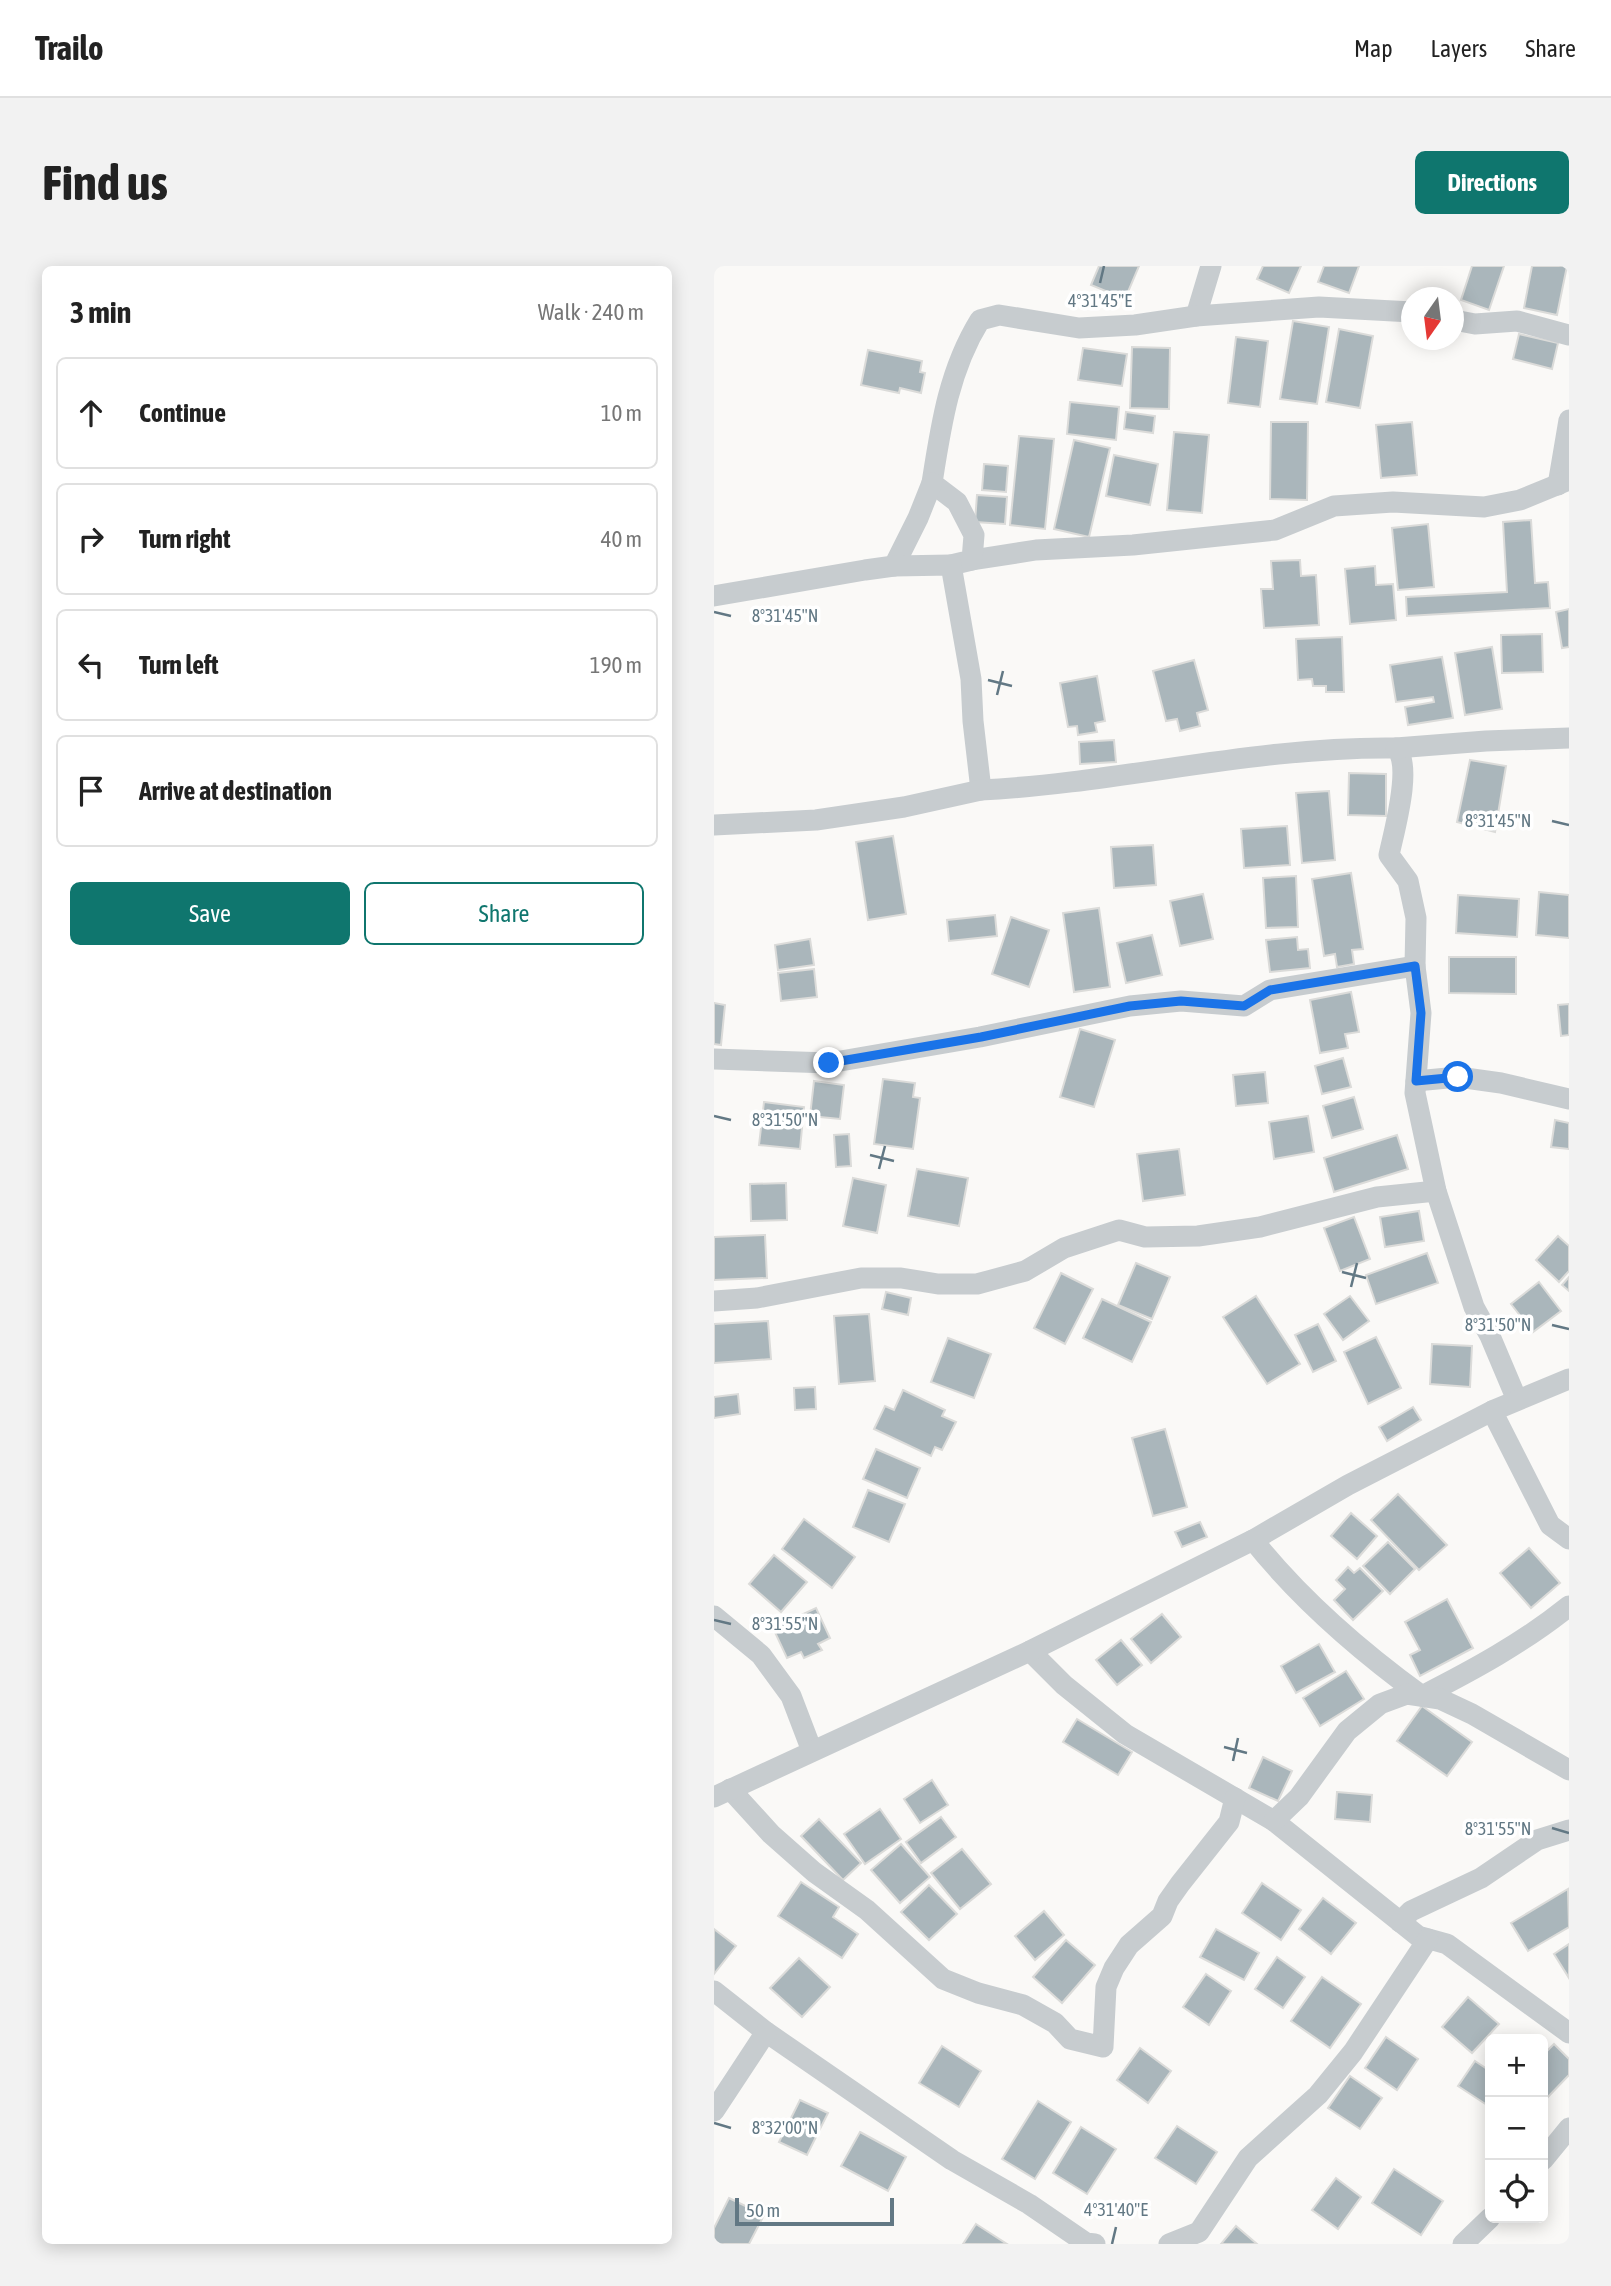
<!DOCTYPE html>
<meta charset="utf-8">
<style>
body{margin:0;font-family:"Asap Condensed",sans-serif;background:#f2f2f2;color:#222}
.controls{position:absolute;right:21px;bottom:21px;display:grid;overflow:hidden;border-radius:10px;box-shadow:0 4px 18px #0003}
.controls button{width:63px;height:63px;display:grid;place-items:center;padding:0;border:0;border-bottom:2px solid #e0e0e0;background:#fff;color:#222;font:35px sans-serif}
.compass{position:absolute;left:687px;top:21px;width:63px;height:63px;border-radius:50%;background:#fff;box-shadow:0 4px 18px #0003;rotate:194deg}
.scale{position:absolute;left:21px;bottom:18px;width:159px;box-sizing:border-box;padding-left:7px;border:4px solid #627884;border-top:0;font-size:19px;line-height:24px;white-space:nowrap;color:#627884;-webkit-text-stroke:5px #fff;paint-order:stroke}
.stop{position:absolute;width:21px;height:21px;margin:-16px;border:5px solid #1a73e8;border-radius:50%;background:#fff}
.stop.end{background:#1a73e8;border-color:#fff;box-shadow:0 2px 7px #0008}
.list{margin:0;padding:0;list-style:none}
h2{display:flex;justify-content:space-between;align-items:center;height:91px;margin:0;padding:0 28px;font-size:30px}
h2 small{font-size:23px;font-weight:400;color:#767676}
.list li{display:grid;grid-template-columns:46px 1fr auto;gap:21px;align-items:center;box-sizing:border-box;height:112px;margin:0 14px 14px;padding:0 14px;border:2px solid #e0e0e0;border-radius:10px}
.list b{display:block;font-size:26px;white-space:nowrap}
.list em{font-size:23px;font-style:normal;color:#767676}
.actions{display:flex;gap:14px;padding:21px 28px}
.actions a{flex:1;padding:16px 0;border:2px solid #0f766e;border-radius:10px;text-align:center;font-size:24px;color:#0f766e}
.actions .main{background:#0f766e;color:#fff}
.icon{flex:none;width:38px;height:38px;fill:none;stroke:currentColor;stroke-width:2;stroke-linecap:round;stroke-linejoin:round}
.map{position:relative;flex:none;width:855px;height:1978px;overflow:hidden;border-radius:10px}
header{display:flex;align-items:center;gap:42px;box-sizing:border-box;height:98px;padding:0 35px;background:#fff;border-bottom:2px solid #e0e0e0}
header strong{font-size:33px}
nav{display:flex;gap:38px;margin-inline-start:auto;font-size:24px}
.intro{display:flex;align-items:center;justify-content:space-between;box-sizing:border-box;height:168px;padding:0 42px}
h1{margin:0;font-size:49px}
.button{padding:18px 32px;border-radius:10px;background:#0f766e;color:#fff;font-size:24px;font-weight:700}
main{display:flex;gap:42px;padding:0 42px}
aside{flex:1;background:#fff;border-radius:10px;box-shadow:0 4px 18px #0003}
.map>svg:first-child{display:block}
</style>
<header>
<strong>Trailo</strong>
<nav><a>Map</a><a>Layers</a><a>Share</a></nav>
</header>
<div class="intro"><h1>Find us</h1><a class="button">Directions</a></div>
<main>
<aside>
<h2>3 min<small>Walk · 240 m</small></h2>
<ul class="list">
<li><svg class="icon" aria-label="ahead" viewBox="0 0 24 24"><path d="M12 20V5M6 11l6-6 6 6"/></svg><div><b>Continue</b></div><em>10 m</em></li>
<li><svg class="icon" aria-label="right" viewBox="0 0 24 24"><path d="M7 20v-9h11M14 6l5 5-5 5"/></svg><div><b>Turn right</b></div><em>40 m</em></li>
<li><svg class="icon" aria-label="left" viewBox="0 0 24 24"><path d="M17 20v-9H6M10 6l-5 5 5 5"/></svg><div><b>Turn left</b></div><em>190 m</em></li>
<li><svg class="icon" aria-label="arrive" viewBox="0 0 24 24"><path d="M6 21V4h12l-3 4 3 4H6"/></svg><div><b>Arrive at destination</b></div></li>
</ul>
<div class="actions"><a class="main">Save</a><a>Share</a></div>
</aside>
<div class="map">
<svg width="855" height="1978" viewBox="0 0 855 1978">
<rect width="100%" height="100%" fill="#faf9f7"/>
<!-- building -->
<g fill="#aab6bb" stroke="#dbdbd9" stroke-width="2">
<path d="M385,0H425L411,33L377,19Z"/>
<path d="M549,0H587L575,27L543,13Z"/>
<path d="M610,0H645L635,27L604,16Z"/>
<path d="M758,0H790L775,44L747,34Z"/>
<path d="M818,0H853L843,49L810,42Z"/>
<path d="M579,55L615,61L603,138L566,133Z"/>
<path d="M625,63L659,70L646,142L612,136Z"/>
<path d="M805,68L844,77L838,103L799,93Z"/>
<path d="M522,71L554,75L546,141L514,137Z"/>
<path d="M418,81L456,82L455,143L416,142Z"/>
<path d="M369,82L413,88L408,120L364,114Z"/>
<path d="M154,84L208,95L206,106L211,107L207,127L186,122L185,127L147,119Z"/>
<path d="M356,136L405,141L402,174L353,168Z"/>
<path d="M412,146L441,150L439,167L410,163Z"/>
<path d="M557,156H594L593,234L556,233Z"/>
<path d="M698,156L703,209L667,212L662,159Z"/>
<path d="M460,166L495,169L488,247L453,244Z"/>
<path d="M305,170L340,173L331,263L296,259Z"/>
<path d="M360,174L396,182L375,271L340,263Z"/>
<path d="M400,189L444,198L436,239L392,230Z"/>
<path d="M270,198L294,200L292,226L268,224Z"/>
<path d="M263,229L293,231L291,258L261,256Z"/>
<path d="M817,254L821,317L834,316L836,342L693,350L692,331L793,326L789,256Z"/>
<path d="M714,258L720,321L684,324L678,262Z"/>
<path d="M586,294L587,310L602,309L605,359L550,362L547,323H559L557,295Z"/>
<path d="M661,300L662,319L679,318L682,354L636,358L631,303Z"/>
<path d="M855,343V381L848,382L842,346Z"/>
<path d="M828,368L829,406L788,407L787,369Z"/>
<path d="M628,371L630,426H612V420H599L598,413L584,414L582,373Z"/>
<path d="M778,381L788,443L751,449L741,387Z"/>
<path d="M728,391L739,452L694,459L691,441L720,436L719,431L682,436L676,399Z"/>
<path d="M480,394L494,444L483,447L486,460L466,465L463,453L452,455L439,405Z"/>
<path d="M383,410L391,455L381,457L383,466L364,469L363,460L354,461L346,417Z"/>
<path d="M400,474L402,496L366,498L365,476Z"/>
<path d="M756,494L792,500L781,566L743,556Z"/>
<path d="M635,507L672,508V550L634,549Z"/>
<path d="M615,525L621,594L588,597L582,527Z"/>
<path d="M573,560L576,599L530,602L527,563Z"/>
<path d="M179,570L192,648L154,654L142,576Z"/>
<path d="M439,579L442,619L400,622L397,581Z"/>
<path d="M637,607L649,683L638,684L640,698L623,701L621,688L610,690L598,613Z"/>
<path d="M582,610L584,661L552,662L549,612Z"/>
<path d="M825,626L855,629V672L822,669Z"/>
<path d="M489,628L499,673L466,680L456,635Z"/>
<path d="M744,629L805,633L803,671L742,667Z"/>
<path d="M385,642L396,721L360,726L349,647Z"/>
<path d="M281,649L283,670L235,675L233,654Z"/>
<path d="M297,651L335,664L315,721L278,708Z"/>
<path d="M438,669L448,709L412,717L403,677Z"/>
<path d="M583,671L584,684L594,683L596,702L556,706L552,674Z"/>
<path d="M96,673L100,699L64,704L61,679Z"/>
<path d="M735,691H802V728L735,727Z"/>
<path d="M100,703L103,731L67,735L64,707Z"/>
<path d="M637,726L645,766L631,768L634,782L606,787L596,734Z"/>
<path d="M0,737L11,739L7,779L0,778Z"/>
<path d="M855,738V769L847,770L844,739Z"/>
<path d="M366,763L401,774L380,841L346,831Z"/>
<path d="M629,792L637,821L608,828L601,800Z"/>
<path d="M551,806L554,837L522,840L519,809Z"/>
<path d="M169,813L201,817L199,831L206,832L199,883L160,878Z"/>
<path d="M100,815L130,819L126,853L96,850Z"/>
<path d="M640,831L649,863L618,872L609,840Z"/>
<path d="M50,836L90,841L86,883L45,879Z"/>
<path d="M594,850L600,886L560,893L555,856Z"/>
<path d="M841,854L855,857V883L837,881Z"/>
<path d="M135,868L137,900L122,901L120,869Z"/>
<path d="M683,869L694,903L620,926L610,892Z"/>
<path d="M465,883L471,929L429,935L423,888Z"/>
<path d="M203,903L254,912L245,960L194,950Z"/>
<path d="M139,912L172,919L163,967L129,960Z"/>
<path d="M72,917L73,954L37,955L36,918Z"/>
<path d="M705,945L710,975L671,981L666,951Z"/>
<path d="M640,951L656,993L626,1005L610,962Z"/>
<path d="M51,969L53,1012L0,1014V971Z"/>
<path d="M844,970L855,980V1005L845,1016L822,994Z"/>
<path d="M713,987L724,1017L662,1038L652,1009Z"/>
<path d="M422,997L456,1011L438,1053L404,1039Z"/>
<path d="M347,1007L379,1023L351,1078L320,1062Z"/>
<path d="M855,1011V1025L848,1019Z"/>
<path d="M825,1016L847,1045L819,1066L797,1038Z"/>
<path d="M172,1026L197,1032L194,1049L168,1043Z"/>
<path d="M542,1030L586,1098L553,1118L509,1051Z"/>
<path d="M636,1030L655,1055L629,1074L610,1048Z"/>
<path d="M388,1033L437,1056L418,1096L369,1072Z"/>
<path d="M155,1048L161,1115L125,1118L120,1050Z"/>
<path d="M54,1055L57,1093L0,1097V1058Z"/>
<path d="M604,1058L622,1095L599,1106L581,1069Z"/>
<path d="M662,1071L687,1122L654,1138L630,1086Z"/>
<path d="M234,1072L277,1088L260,1132L217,1116Z"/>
<path d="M718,1078L758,1080L756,1121L716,1118Z"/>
<path d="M101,1121L102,1143L81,1144L80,1122Z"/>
<path d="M189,1124L231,1144L228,1150L242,1156L228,1184L221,1181L217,1190L160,1163L171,1140L180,1144Z"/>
<path d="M24,1128L26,1148L0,1152V1131Z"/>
<path d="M699,1141L707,1154L673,1175L665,1161Z"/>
<path d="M451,1163L473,1241L439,1250L418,1172Z"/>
<path d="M162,1183L206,1202L193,1232L149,1213Z"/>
<path d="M154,1224L191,1238L175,1276L139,1261Z"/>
<path d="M684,1228L733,1279L705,1304L657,1254Z"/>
<path d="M637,1247L663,1270L643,1293L617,1270Z"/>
<path d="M90,1253L141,1291L118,1322L68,1283Z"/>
<path d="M486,1256L493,1271L468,1281L461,1266Z"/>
<path d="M674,1276L701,1303L676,1328L649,1300Z"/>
<path d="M815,1282L846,1317L817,1342L786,1307Z"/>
<path d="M60,1289L93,1316L67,1346L35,1318Z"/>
<path d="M634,1301L640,1307L646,1302L669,1325L639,1354L620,1334L631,1323L622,1314Z"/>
<path d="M733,1333L759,1382L706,1410L696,1389L706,1384L691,1356Z"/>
<path d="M102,1342L116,1372L104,1378L108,1384L90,1392L87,1386L73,1392L59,1362Z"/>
<path d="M448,1348L467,1371L437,1397L417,1373Z"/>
<path d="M407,1374L428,1399L403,1419L382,1394Z"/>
<path d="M605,1378L621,1406L582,1427L567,1400Z"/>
<path d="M632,1405L650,1433L606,1460L589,1432Z"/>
<path d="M708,1440L758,1476L733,1510L683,1475Z"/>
<path d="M363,1453L418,1486L404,1509L349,1476Z"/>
<path d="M549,1491L578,1505L564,1535L535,1522Z"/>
<path d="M218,1514L234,1539L206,1557L190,1533Z"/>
<path d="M623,1526L658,1529L656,1556L621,1553Z"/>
<path d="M166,1543L187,1573L151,1598L130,1568Z"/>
<path d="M227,1551L242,1571L207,1597L192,1576Z"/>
<path d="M105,1553L147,1597L129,1614L87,1570Z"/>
<path d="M187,1578L216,1611L186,1637L157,1604Z"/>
<path d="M248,1583L277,1618L246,1643L217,1607Z"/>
<path d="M87,1616L125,1641L119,1651L144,1668L128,1692L64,1650Z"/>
<path d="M548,1617L587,1644L567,1674L528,1647Z"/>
<path d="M215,1619L243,1648L215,1674L187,1646Z"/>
<path d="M854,1623L855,1661L814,1685L797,1657Z"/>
<path d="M609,1632L642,1657L617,1688L585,1663Z"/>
<path d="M330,1645L350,1669L321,1694L301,1670Z"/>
<path d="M0,1663L22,1680L0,1708Z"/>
<path d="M502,1663L545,1687L530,1714L486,1691Z"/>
<path d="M352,1674L381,1699L348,1737L319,1711Z"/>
<path d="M855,1678V1712L840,1688Z"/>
<path d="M563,1691L591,1711L569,1742L541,1723Z"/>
<path d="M85,1692L116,1721L88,1751L56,1722Z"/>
<path d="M492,1708L517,1725L495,1759L469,1741Z"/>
<path d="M608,1711L647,1738L616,1782L577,1755Z"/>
<path d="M754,1731L785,1758L758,1787L728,1761Z"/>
<path d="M672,1771L704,1793L683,1824L651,1802Z"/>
<path d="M840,1778L855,1793V1809L830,1835L829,1789Z"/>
<path d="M228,1780L267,1805L245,1841L205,1817Z"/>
<path d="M426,1782L457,1805L434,1837L403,1814Z"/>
<path d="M761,1795L776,1805V1841L744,1820Z"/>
<path d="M636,1810L668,1832L646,1863L614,1842Z"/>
<path d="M86,1834L114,1847L93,1889L65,1876Z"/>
<path d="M324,1835L357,1856L321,1913L288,1893Z"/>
<path d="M463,1860L503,1886L482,1918L441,1892Z"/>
<path d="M367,1861L402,1883L373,1928L339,1907Z"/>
<path d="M146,1866L192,1891L174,1925L127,1900Z"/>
<path d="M680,1903L729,1935L707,1969L658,1937Z"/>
<path d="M622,1912L647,1931L624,1963L598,1944Z"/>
<path d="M15,1932L50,1949L35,1978H0V1962Z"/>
<path d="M262,1958L293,1978H249Z"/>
<path d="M522,1960L543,1978H507Z"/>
</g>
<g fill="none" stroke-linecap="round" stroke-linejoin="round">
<!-- minor -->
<g stroke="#c7cccf" stroke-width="21">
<path d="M482,50L497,0"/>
<path d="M740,54L761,58L803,55L855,69"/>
<path d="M844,219L855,154"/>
<path d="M258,294L322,284L419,279L561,264L620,240L679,236L770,241L806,234L855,214"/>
<path d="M237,299L258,294L260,269L243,236L218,217C227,159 235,104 266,54L285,49L365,62L421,59L482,50L605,41L698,46"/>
<path d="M180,300L204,252L218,217"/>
<path d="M0,330L151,304L180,300L237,299L257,413L259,455L267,524C406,517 542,480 682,482C699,500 680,565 675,589L694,615L702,652L701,700L707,747L701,827L722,925L760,1041L776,1070L803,1134"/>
<path d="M682,482L772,475L855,472"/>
<path d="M0,559L102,554L190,541L267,524"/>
<path d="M0,793L115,797L266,771L416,740L467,735L530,740L556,724L701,700"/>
<path d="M702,815L744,811L787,817L855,833"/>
<path d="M0,1035L43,1032L147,1012H187L224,1018H263L311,1005L350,982L405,964L431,971L484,970L546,961L663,931L722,925"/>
<path d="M778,1145L836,1259L855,1273"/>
<path d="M539,1274C587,1334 646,1385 708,1430C759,1404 809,1377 855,1340"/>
<path d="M0,1350L47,1389L77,1430L98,1485"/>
<path d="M316,1385L350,1419L411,1468L560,1555L704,1670L733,1678L855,1767"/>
<path d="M16,1523L57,1568L100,1606L153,1644L229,1713L264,1727L309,1739L341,1757L356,1773L389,1781L392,1721L400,1702L415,1679L448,1650L454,1635L466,1618L515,1556L521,1532"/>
<path d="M0,1531L316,1385L539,1274L634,1219L778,1145L855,1113"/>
<path d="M560,1555L585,1531L633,1465L666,1438L693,1428L726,1433L758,1448L855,1504"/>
<path d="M686,1656L697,1645L767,1612L823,1574L855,1564"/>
<path d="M0,1725L52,1766L238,1894L315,1938L372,1977L381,1978"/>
<path d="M0,1845L52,1766"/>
<path d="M829,1894L855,1862"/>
<path d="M455,1978L485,1966L534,1892L604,1829L639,1786L714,1673"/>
<path d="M749,1978L776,1952"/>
</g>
</g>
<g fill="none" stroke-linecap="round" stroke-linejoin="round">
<!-- route -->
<path stroke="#1a73e8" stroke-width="9" d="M115,797L267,771L416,740L467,735L530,740L556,724L701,700L707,747L702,815L744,811"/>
</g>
<!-- ticks -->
<path fill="none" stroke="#627884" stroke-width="2.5" d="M386,17L390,0M0,346L17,350M274,414L298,420M283,429L289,405M838,555L855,559M0,850L17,854M156,889L180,895M165,903L171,880M628,1006L652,1012M637,1021L643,997M838,1059L855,1063M0,1354L17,1358M510,1481L533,1487M519,1495L524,1472M838,1562L855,1567M0,1857L17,1862M398,1978L402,1961"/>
<g font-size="18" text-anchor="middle" fill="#627884" stroke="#fff" stroke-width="7" stroke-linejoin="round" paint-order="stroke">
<text x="386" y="41">4°31'45"E</text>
<text x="71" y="356">8°31'45"N</text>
<text x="784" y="561">8°31'45"N</text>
<text x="71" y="860">8°31'50"N</text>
<text x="784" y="1065">8°31'50"N</text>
<text x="71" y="1364">8°31'55"N</text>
<text x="784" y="1569">8°31'55"N</text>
<text x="71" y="1868">8°32'00"N</text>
<text x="402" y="1950">4°31'40"E</text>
</g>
</svg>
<div class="controls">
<button>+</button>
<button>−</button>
<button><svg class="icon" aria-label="locate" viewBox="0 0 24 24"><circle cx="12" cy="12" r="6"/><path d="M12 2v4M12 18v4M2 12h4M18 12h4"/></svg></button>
</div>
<svg class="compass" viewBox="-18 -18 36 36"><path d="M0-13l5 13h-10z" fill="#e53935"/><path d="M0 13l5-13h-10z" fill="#767676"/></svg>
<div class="scale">50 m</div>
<div class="stop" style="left:744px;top:811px"></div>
<div class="stop end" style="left:115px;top:797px"></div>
</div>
</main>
